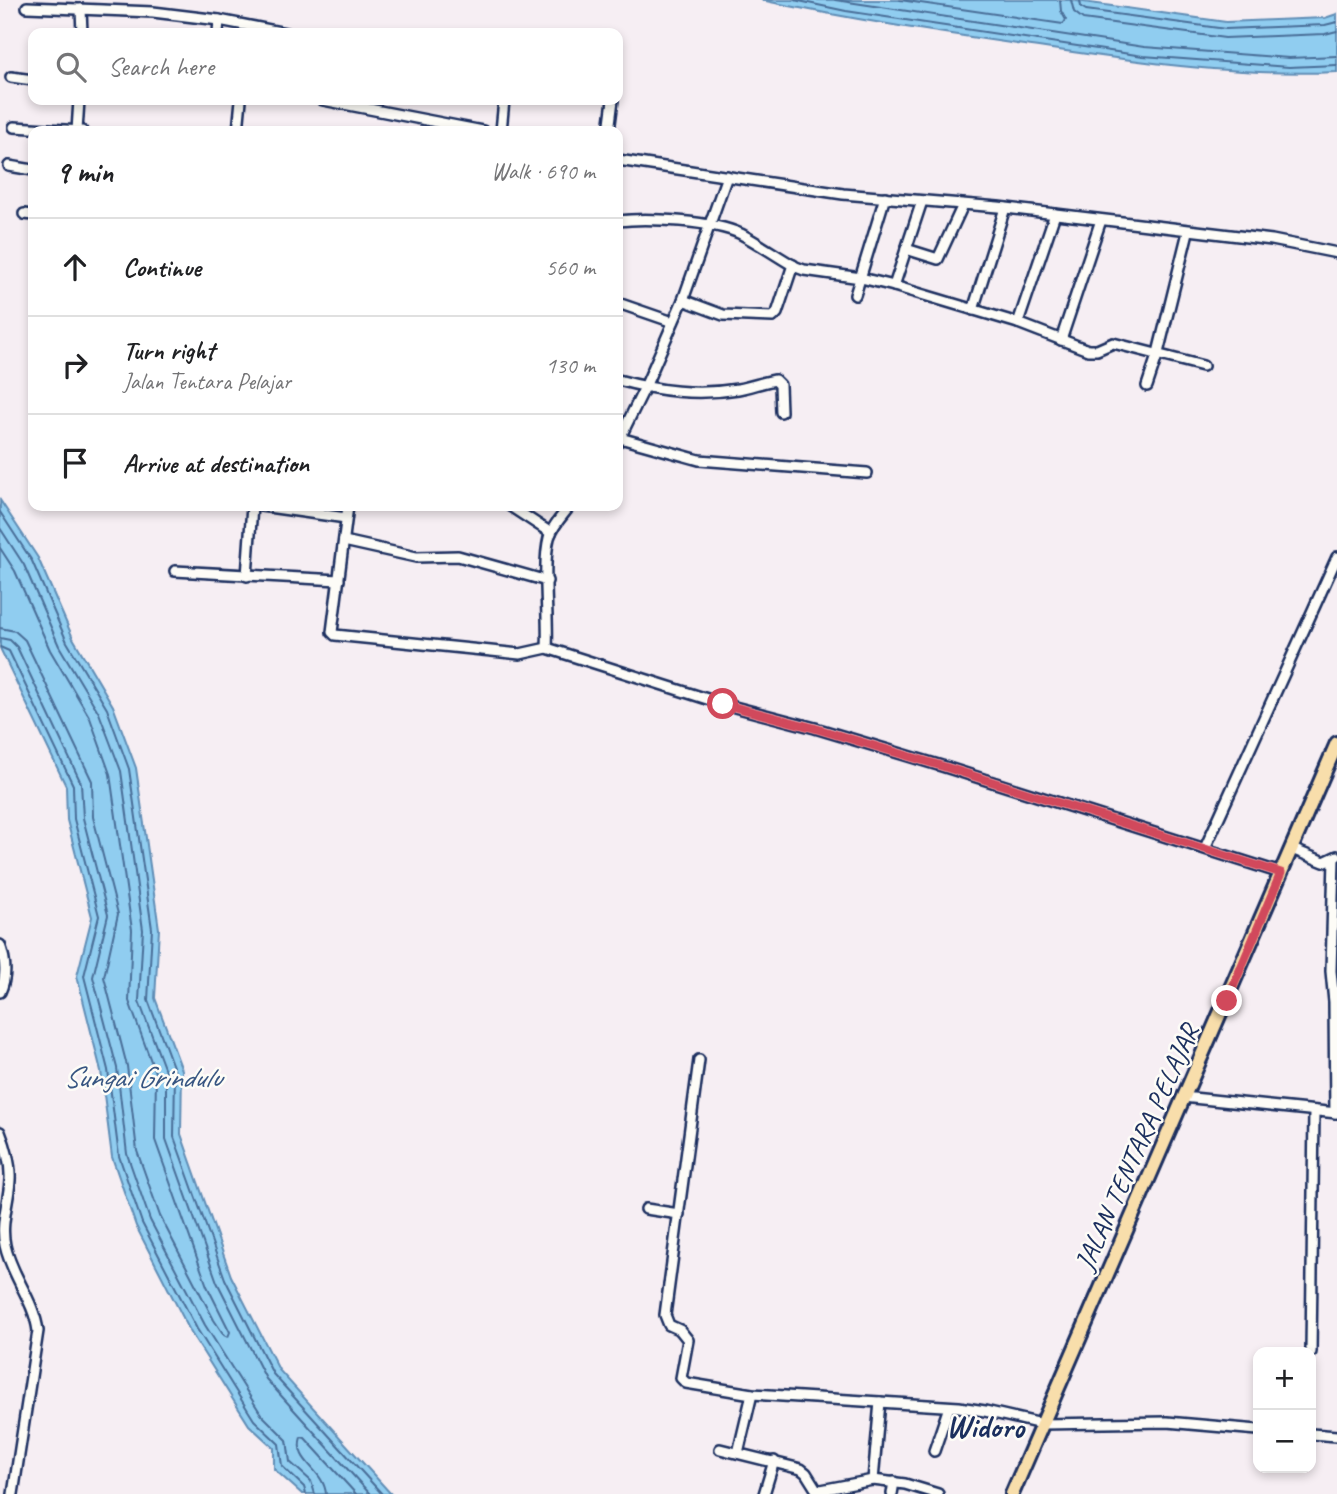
<!DOCTYPE html>
<meta charset="utf-8">
<style>
body{margin:0;font-family:Caveat,sans-serif;background:#f6f6f6;color:#202124}
.controls{position:absolute;right:21px;bottom:21px;display:grid;overflow:hidden;border-radius:14px;box-shadow:0 4px 10px #0003}
.controls button{width:63px;height:63px;display:grid;place-items:center;padding:0;border:0;border-bottom:2px solid #e0e0e0;background:#fff;color:#202124;font:35px sans-serif}
.stop{position:absolute;width:21px;height:21px;margin:-16px;border:5px solid #d1495b;border-radius:50%;background:#fff}
.stop.end{background:#d1495b;border-color:#fff;box-shadow:0 2px 7px #0008}
.list{margin:0;padding:0;list-style:none}
h2{display:flex;justify-content:space-between;align-items:center;height:91px;margin:0;padding:0 28px;font-size:30px}
h2 small{font-size:23px;font-weight:400;color:#757577}
.list li{display:grid;grid-template-columns:46px 1fr auto;gap:21px;align-items:center;box-sizing:border-box;height:98px;padding:0 28px;border-top:2px solid #e0e0e0}
.list b{display:block;font-size:26px;white-space:nowrap}
.list p{margin:0;font-size:23px;white-space:nowrap;color:#757577}
.list em{font-size:23px;font-style:normal;color:#757577}
.icon{flex:none;width:38px;height:38px;fill:none;stroke:currentColor;stroke-width:2;stroke-linecap:round;stroke-linejoin:round}
.map{position:relative;flex:none;width:1337px;height:1494px;overflow:hidden}
.search{position:absolute;background:#fff;box-shadow:0 4px 10px #0003;left:28px;top:28px;width:595px;height:77px;display:flex;align-items:center;gap:18px;box-sizing:border-box;padding:0 24px;border-radius:14px;color:#757577;font-size:26px}
.panel{position:absolute;background:#fff;box-shadow:0 4px 10px #0003;left:28px;top:126px;width:595px;height:385px;border-radius:14px}
.map>svg:first-child{display:block}
</style>
<div class="map">
<svg width="1337" height="1494" viewBox="0 0 1337 1494">
<rect width="100%" height="100%" fill="#f6eef3"/>
<filter id="ink" filterUnits="userSpaceOnUse"><feTurbulence type="fractalNoise" baseFrequency=".0143" numOctaves="2"/><feDisplacementMap in="SourceGraphic" scale="14" xChannelSelector="R" yChannelSelector="G"/><feConvolveMatrix kernelMatrix="1 2 1 2 8 2 1 2 1" color-interpolation-filters="sRGB"/></filter>
<g filter="url(#ink)">
<!-- water -->
<g fill="#90cdf0" stroke="#618eb6" stroke-width="2">
<path d="M761,0H1069L1226,22L1325,18L1337,14V72C1232,77 1128,60 1024,45C936,32 848,19 761,0Z"/>
<path d="M0,500L38,558L73,638L113,706L136,768L159,929L155,998L182,1070L181,1134L231,1276L279,1370L391,1494H302L274,1469V1448L249,1425L191,1333L136,1226L112,1157L101,1071L77,976L92,917L67,820L66,786L0,648Z"/>
</g>
<g fill="none" stroke-linecap="round" stroke-linejoin="round">
<!-- shore -->
<g stroke="#4a6e98" stroke-width="2">
<path d="M794,0L846,11L1143,56L1289,67L1337,65"/>
<path d="M835,0L1144,47L1289,58L1337,56"/>
<path d="M900,0L1063,24L1066,20L1061,11L1060,0"/>
<path d="M1071,0L1074,12L1083,19L1225,38L1325,34L1337,31"/>
<path d="M1080,0L1081,7L1086,10L1226,29L1325,25L1337,22"/>
<path d="M0,512L32,561L67,642L107,709L129,769L152,929L148,1000L175,1072L174,1137L225,1279L273,1374L382,1494"/>
<path d="M0,528L24,565L59,646L99,713L121,771L143,930L139,1001L166,1073V1139L217,1282L266,1379L370,1494"/>
<path d="M0,548L15,571L50,650L90,718L110,774L132,930L129,1001L156,1075L155,1140L207,1286L230,1332L228,1337L224,1335L214,1320L160,1216L137,1151L127,1066L104,977L118,914L93,817L92,781L25,640L15,631L0,628"/>
<path d="M0,638L10,640L17,647L81,783L83,818L108,915L93,977L117,1068L127,1154L150,1220L205,1325L261,1414L287,1440L290,1462L311,1481L315,1494"/>
<path d="M0,647L9,651L73,785L74,819L99,916L84,976L108,1070L119,1156L142,1223L197,1329L254,1420L279,1444L282,1466L304,1487L306,1494"/>
<path d="M326,1494C324,1469 293,1462 301,1437L305,1438L356,1494"/>
</g>
<defs>
<g id="minor">
<path d="M27,7L153,12L219,20L286,33"/>
<path d="M81,9L82,33"/>
<path d="M218,33L219,20"/>
<path d="M11,77L33,80"/>
<path d="M323,100L483,131"/>
<path d="M14,127L82,131"/>
<path d="M77,131L79,100"/>
<path d="M238,131L241,100"/>
<path d="M501,131L504,100"/>
<path d="M609,131L613,100"/>
<path d="M618,160L843,194L998,207L1272,240L1337,253"/>
<path d="M9,166L33,170"/>
<path d="M24,214L33,215"/>
<path d="M618,221C647,217 714,221 741,234C760,244 778,257 796,267L804,270L861,278L894,286L1018,323L1088,350H1097L1113,343L1203,366"/>
<path d="M906,249L938,259L963,205"/>
<path d="M894,286L922,201"/>
<path d="M855,295L885,197"/>
<path d="M683,300L723,315L773,317L777,313L793,265"/>
<path d="M618,303L673,322"/>
<path d="M973,310L1005,208"/>
<path d="M1018,323L1055,214"/>
<path d="M1061,340L1101,220"/>
<path d="M618,380C659,391 696,396 738,389C750,387 763,382 775,380L780,385L781,412"/>
<path d="M1147,386L1158,353L1188,232"/>
<path d="M620,438L699,460L867,473"/>
<path d="M618,442L645,387L683,300L727,176"/>
<path d="M261,506L346,518"/>
<path d="M348,506L332,632L335,635L520,654L547,648L723,704L815,728L945,767L1281,873"/>
<path d="M510,506L551,533"/>
<path d="M344,541L416,557L458,556L547,581"/>
<path d="M175,571L339,580"/>
<path d="M247,576L252,506"/>
<path d="M547,648C549,617 542,566 549,538C552,526 563,515 570,506"/>
<path d="M1205,848L1337,557"/>
<path d="M1292,849L1324,862L1337,856"/>
<path d="M1334,858L1331,971L1334,1002L1335,1113"/>
<path d="M0,945C6,961 7,977 0,992"/>
<path d="M699,1060L665,1315L669,1325L680,1330L688,1340L681,1378L686,1383L752,1394L959,1407L985,1411L1042,1424L1167,1422L1258,1430"/>
<path d="M1183,1097L1337,1113"/>
<path d="M0,1132C6,1147 11,1164 10,1180C9,1201 0,1224 5,1245C11,1275 34,1300 38,1331L13,1494"/>
<path d="M646,1209L679,1214"/>
<path d="M1311,1352L1314,1111"/>
<path d="M1311,1434L1337,1436"/>
<path d="M720,1449L801,1469L806,1473L816,1489L821,1490L873,1480L905,1484L938,1494"/>
<path d="M934,1451L949,1407"/>
<path d="M738,1453L752,1394"/>
<path d="M873,1480L880,1402"/>
<path d="M764,1494L774,1461"/>
<path d="M892,1494L894,1482"/>
</g>
<path id="major" d="M1012,1494L1337,743"/>
</defs>
<!-- minor casing -->
<use href="#minor" stroke="#1b2f5e" stroke-width="14"/>
<!-- major casing -->
<use href="#major" stroke="#1b2f5e" stroke-width="18"/>
<!-- minor -->
<use href="#minor" stroke="#fdfcf7" stroke-width="9"/>
<!-- major -->
<use href="#major" stroke="#f8deab" stroke-width="12"/>
</g>
</g>
<g fill="none" stroke-linecap="round" stroke-linejoin="round" filter="url(#ink)">
<!-- route -->
<path stroke="#d1495b" stroke-width="9" d="M723,704L814,728L945,767L1281,873L1227,1001"/>
</g>
<g text-anchor="middle" stroke-width="5" stroke-linejoin="round" paint-order="stroke">
<!-- street labels -->
<g font-size="28" fill="#1b2f5e" stroke="#fdfcf7">
<text transform="translate(1136 1147) rotate(-66)" y="10">JALAN TENTARA PELAJAR</text>
</g>
<!-- water labels -->
<g font-size="30" font-style="italic" fill="#385682" stroke="#fdfcf7">
<text x="142" y="1087">Sungai Grindulu</text>
</g>
<!-- quarter labels -->
<g font-size="32" font-weight="bold" fill="#1b2f5e" stroke="#fdfcf7">
<text x="985" y="1437">Widoro</text>
</g>
</g>
</svg>
<div class="controls">
<button>+</button>
<button>−</button>
</div>
<div class="stop" style="left:723px;top:704px"></div>
<div class="stop end" style="left:1227px;top:1001px"></div>
<div class="search"><svg class="icon" aria-label="search" viewBox="0 0 24 24"><circle cx="10" cy="10" r="6"/><path d="M15 15l6 6"/></svg>Search here</div>
<section class="panel">
<h2>9 min<small>Walk · 690 m</small></h2>
<ul class="list">
<li><svg class="icon" aria-label="ahead" viewBox="0 0 24 24"><path d="M12 20V5M6 11l6-6 6 6"/></svg><div><b>Continue</b></div><em>560 m</em></li>
<li><svg class="icon" aria-label="right" viewBox="0 0 24 24"><path d="M7 20v-9h11M14 6l5 5-5 5"/></svg><div><b>Turn right</b><p>Jalan Tentara Pelajar</p></div><em>130 m</em></li>
<li><svg class="icon" aria-label="arrive" viewBox="0 0 24 24"><path d="M6 21V4h12l-3 4 3 4H6"/></svg><div><b>Arrive at destination</b></div></li>
</ul>
</section>
</div>
